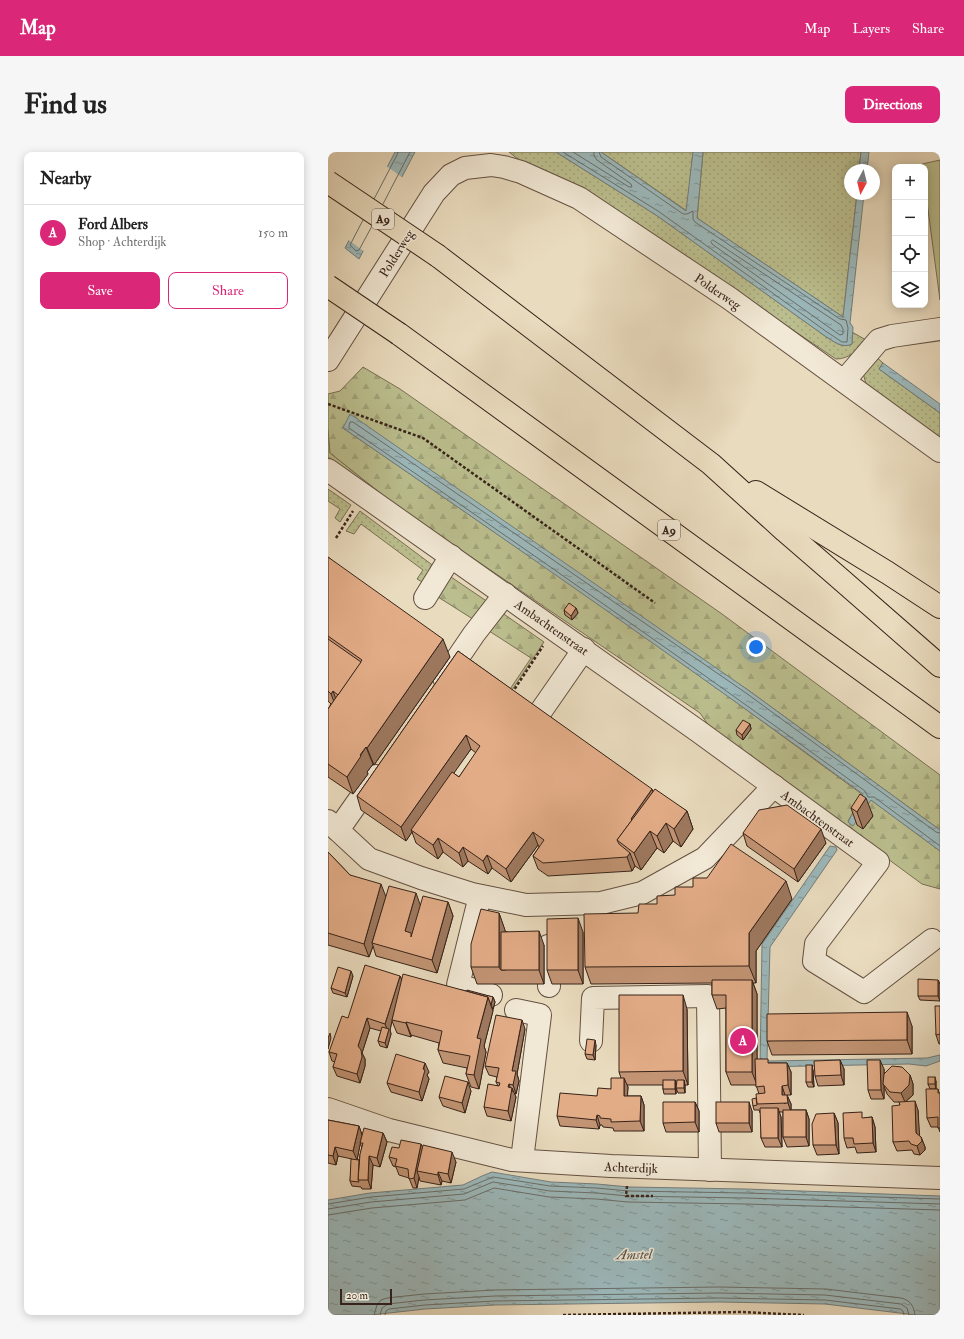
<!DOCTYPE html>
<meta charset="utf-8">
<style>
body{margin:0;font-family:"IM FELL Double Pica",serif;background:#f6f6f6;color:#222}
.controls{position:absolute;right:12px;top:12px;display:grid;overflow:hidden;border-radius:8px;box-shadow:0 2px 10px #0003}
.controls button{width:36px;height:36px;display:grid;place-items:center;padding:0;border:0;border-bottom:1px solid #e0e0e0;background:#fff;color:#222;font:20px sans-serif}
.compass{position:absolute;left:516px;top:12px;width:36px;height:36px;border-radius:50%;background:#fff;box-shadow:0 2px 10px #0003;rotate:187deg}
.scale{position:absolute;left:12px;bottom:10px;width:52px;box-sizing:border-box;padding-left:4px;border:2px solid #372319;border-top:0;font-size:11px;line-height:14px;white-space:nowrap;color:#372319;-webkit-text-stroke:3px #f1e8d5;paint-order:stroke}
.you{position:absolute;left:428px;top:495px;width:14px;height:14px;margin:-10px;border:3px solid #fff;border-radius:50%;background:#1a73e8;box-shadow:0 0 0 6px #1a73e833}
.badge{display:grid;place-items:center;width:26px;height:26px;border-radius:50%;background:#db2777;color:#fff;font-size:13px;font-weight:700}
.pin{position:absolute;translate:-50% -50%;border:2px solid #fff;box-shadow:0 1px 4px #0006}
.list{margin:0;padding:0;list-style:none}
h2{display:flex;justify-content:space-between;align-items:center;height:52px;margin:0;padding:0 16px;font-size:17px}
h2 small{font-size:13px;font-weight:400;color:#767676}
.list li{display:grid;grid-template-columns:26px 1fr auto;gap:12px;align-items:center;box-sizing:border-box;height:56px;padding:0 16px;border-top:1px solid #e0e0e0}
.list b{display:block;font-size:15px;white-space:nowrap}
.list p{margin:0;font-size:13px;white-space:nowrap;color:#767676}
.list em{font-size:13px;font-style:normal;color:#767676}
.actions{display:flex;gap:8px;padding:12px 16px}
.actions a{flex:1;padding:9px 0;border:1px solid #db2777;border-radius:8px;text-align:center;font-size:14px;color:#db2777}
.actions .main{background:#db2777;color:#fff}
.icon{flex:none;width:22px;height:22px;fill:none;stroke:currentColor;stroke-width:2;stroke-linecap:round;stroke-linejoin:round}
.map{position:relative;flex:none;width:612px;height:1163px;overflow:hidden;border-radius:8px}
header{display:flex;align-items:center;gap:24px;box-sizing:border-box;height:56px;padding:0 20px;background:#db2777;color:#fff}
header strong{font-size:19px}
nav{display:flex;gap:22px;margin-inline-start:auto;font-size:14px}
.intro{display:flex;align-items:center;justify-content:space-between;box-sizing:border-box;height:96px;padding:0 24px}
h1{margin:0;font-size:28px}
.button{padding:10px 18px;border-radius:8px;background:#db2777;color:#fff;font-size:14px;font-weight:700}
main{display:flex;gap:24px;padding:0 24px}
aside{flex:1;background:#fff;border-radius:8px;box-shadow:0 2px 10px #0003}
.map>svg:first-child{display:block}
</style>
<header>
<strong>Map</strong>
<nav><a>Map</a><a>Layers</a><a>Share</a></nav>
</header>
<div class="intro"><h1>Find us</h1><a class="button">Directions</a></div>
<main>
<aside>
<h2>Nearby<small></small></h2>
<ul class="list">
<li><span class="badge">A</span><div><b>Ford Albers</b><p>Shop · Achterdijk</p></div><em>150 m</em></li>
</ul>
<div class="actions"><a class="main">Save</a><a>Share</a></div>
</aside>
<div class="map">
<svg width="612" height="1163" viewBox="0 0 612 1163">
<defs>
<pattern id="grass-dots" width="8" height="8" patternUnits="userSpaceOnUse"><rect width="8" height="8" fill="#bbbe8e"/><path d="M2 2h.1M6 6h.1" fill="none" stroke="#a1a37a" stroke-width="1.8" stroke-linecap="round"/></pattern>
<pattern id="forest-firs" width="22" height="20" patternUnits="userSpaceOnUse"><rect width="22" height="20" fill="#bbbe8e"/><path d="M5 1l3.5 6h-7zM16 11l3.5 6h-7z" fill="#a1a37a"/></pattern>
<pattern id="water-ripples" width="26" height="14" patternUnits="userSpaceOnUse"><rect width="26" height="14" fill="#9cb9bc"/><path d="M2 4q2-2 4 0t4 0M15 11q2-2 4 0t4 0" fill="none" stroke="#809698"/></pattern>
</defs>
<rect width="100%" height="100%" fill="#e9dbbe"/>
<filter id="stains"><feTurbulence type="fractalNoise" baseFrequency=".005" numOctaves="4"/><feColorMatrix values="0 0 0 0 .2 0 0 0 0 .09 0 0 0 0 .02 0 0 0 .5 -.17"/></filter>
<radialGradient id="worn" r=".72"><stop offset=".6" stop-color="#630" stop-opacity="0"/><stop offset="1" stop-color="#630" stop-opacity=".3"/></radialGradient>
<!-- grass -->
<g fill="url(#grass-dots)" stroke="#797054">
<path d="M181,0H228L328,63L497,184C505,189 514,197 524,192V180L538,188C531,198 521,207 508,207L263,42L196,12Z"/>
<path d="M273,0H365L359,59Z"/>
<path d="M375,0H533L531,18H522V42H529L515,165L369,66Z"/>
<path d="M545,202L555,211L551,217L612,261V286L538,232L535,221Z"/>
<path d="M0,276L2,301L55,343L0,305Z"/>
<path d="M0,337L23,353L12,370L7,366L12,357L0,349Z"/>
<path d="M32,359L107,415L96,431L89,427L95,418L33,372L26,382L18,379Z"/>
</g>
<!-- forest -->
<g fill="url(#forest-firs)" stroke="#797054">
<path d="M35,215L72,237L394,462L612,623V678L420,538L15,276L246,435L401,545L535,643L520,669L524,673L543,648L612,699V737L594,732L383,577L372,561L70,355L2,301L0,276V242L12,239Z"/>
<path d="M123,425L160,450L148,469L110,445Z"/>
<path d="M170,458L216,490L182,541L180,540L203,506L158,477Z"/>
</g>
<!-- garden -->
<path fill="#bbbe8e" stroke="#797054" d="M612,8V148L597,35V15H594V12Z"/>
<!-- water -->
<g fill="url(#water-ripples)" stroke="#747d7b">
<path d="M67,0H87L31,107L17,96Z"/>
<path d="M228,0H273L358,59L365,0H375L369,66L515,165L529,42H536L522,171L525,175L524,192C514,197 505,189 497,184L328,63Z"/>
<path d="M533,0H541L539,18H531Z"/>
<path d="M555,211L612,252V261L551,217Z"/>
<path d="M22,262L420,538L612,678V699L543,648L525,674L520,670L535,642C364,517 190,396 15,276Z"/>
<path d="M502,694L508,695L509,698L442,795L439,907L441,909L599,906L612,903V909L598,914L581,912L432,915L434,792Z"/>
<path d="M164,1020L223,1030L269,1032L301,1035L417,1037L612,1044V1163H588L497,1152L391,1150L167,1153L97,1157L43,1163H0V1048L42,1041L135,1033L154,1024Z"/>
</g>
<!-- pier -->
<path fill="#e9dbbe" d="M57,13L75,26L37,100L19,87Z"/>
<g fill="none" stroke-linecap="round" stroke-linejoin="round">
<!-- shore -->
<g stroke="#6a6e6a" stroke-width="1">
<path d="M235,0L330,59L499,180L514,190H519L520,176L518,168L512,167L367,70L365,67V59L359,62H355L273,5L271,0"/>
<path d="M245,0L301,35H304L303,32L269,8L266,4V0"/>
<path d="M46,47L69,3L70,0"/>
<path d="M55,52L82,0"/>
<path d="M35,68L22,93L28,99L31,98L44,74"/>
<path d="M385,88L513,173L515,177V182L512,183L502,176L384,92L383,90Z"/>
<path d="M612,681L608,680L418,541L25,270H22L21,274V276C195,395 367,515 537,639L540,645H546L612,694"/>
<path d="M0,1052L43,1045L136,1037L165,1025L222,1034L268,1036L301,1039L417,1041L612,1047"/>
<path d="M0,1057L43,1050L136,1042L165,1030L222,1039L268,1041L300,1044L417,1046L612,1052"/>
<path d="M0,1063L44,1056L137,1048L166,1036L221,1045L268,1047L300,1050L417,1052L612,1058"/>
<path d="M46,1163L49,1153L53,1148L59,1146L96,1142L166,1138L391,1135L498,1137L573,1146C582,1148 586,1154 587,1163"/>
<path d="M52,1163L54,1156L60,1152L96,1148L167,1144L391,1141L497,1143L573,1152L579,1156L581,1163"/>
<path d="M57,1163L58,1159L61,1157L97,1153L167,1149L391,1146L497,1148L572,1157L575,1159L576,1163"/>
</g>
<defs>
<g id="minor">
<path d="M0,208L106,41L123,23L137,16L163,13L176,15L193,20L251,46L401,146L612,299"/>
<path d="M516,229L551,188L564,184L612,177"/>
<path d="M0,318L370,579L550,710L488,792L486,809L536,840L604,788"/>
<path d="M97,446L123,404"/>
<path d="M116,526L146,482L177,442"/>
<path d="M213,559L256,497"/>
<path d="M0,669L41,707L93,726L144,742L198,753L273,751L314,741L377,706L446,634"/>
<path d="M10,678L48,624"/>
<path d="M152,744L130,833L163,843"/>
<path d="M220,794L221,834"/>
<path d="M188,858L212,863L194,1008"/>
<path d="M263,889L265,846L380,844L382,1018"/>
<path d="M0,957L61,978L184,1008L283,1014L612,1026"/>
</g>
<g id="highway">
<path d="M110,104L383,312L457,379L509,424L612,514"/>
<path d="M71,182L612,575"/>
<path d="M428,340L560,421L612,455"/>
</g>
</defs>
<!-- minor casing -->
<use href="#minor" stroke="#645142" stroke-width="24"/>
<!-- highway casing -->
<use href="#highway" stroke="#372319" stroke-width="24"/>
<!-- path -->
<g stroke="#372319" stroke-width="2.5" stroke-dasharray="3 2" stroke-linecap="butt">
<path d="M0,252L95,286L327,451"/>
<path d="M8,386L25,359"/>
<path d="M184,541L215,494"/>
<path d="M299,1034L298,1044H325"/>
<path d="M235,1163L413,1160L476,1163"/>
</g>
<!-- minor -->
<use href="#minor" stroke="#f1e8d5" stroke-width="22"/>
<!-- highway -->
<use href="#highway" stroke="#e9dbbe" stroke-width="22"/>
<defs>
<g id="highway-bridge">
<path d="M0,30L110,104"/>
<path d="M0,134L71,182"/>
</g>
</defs>
<!-- highway-bridge casing -->
<use href="#highway-bridge" stroke="#372319" stroke-width="24" stroke-linecap="butt"/>
<!-- highway-bridge -->
<use href="#highway-bridge" stroke="#e9dbbe" stroke-width="22"/>
</g>
<!-- wall -->
<g fill="#c29474" stroke="#372319" fill-rule="evenodd">
<path d="M0,405L122,505L46,613L45,612L39,620L40,622L25,642L0,625V557L3,552L0,549Z"/>
<path d="M248,456L250,461L244,468L237,463L236,458Z"/>
<path d="M130,499L325,639L359,659L365,677L353,695L345,689L336,701L329,696L313,718L307,714L304,719L220,724L210,717L205,704L211,695L210,693L183,730L164,716L160,722L140,709L135,715L115,700L110,707L88,691L84,680L78,689L33,658L29,644ZM143,597L148,601L131,625L125,621Z"/>
<path d="M422,572L423,577L415,588L409,583L408,578Z"/>
<path d="M523,656L545,664L535,677L529,673Z"/>
<path d="M415,681L498,691L470,730L419,694Z"/>
<path d="M0,700L22,723L58,744L92,754L120,750L125,764L109,821L48,804L45,794L41,805L0,793Z"/>
<path d="M464,747L428,799V831H425L429,842V907L441,911H459L463,920V943H459L463,952V958H478L481,967V994L459,995L455,985V960H451L453,965L454,995H437L433,986V961H432L431,958H426L425,954L431,942L428,933H403L398,920V856L389,857L384,843V831L263,832L257,815L310,761Z"/>
<path d="M171,761L177,779L216,793V832H149L143,815Z"/>
<path d="M255,780V832H224L219,818Z"/>
<path d="M25,824L19,845L5,841L3,836Z"/>
<path d="M72,824L74,828L139,839L165,845L167,850L156,894L158,900L151,937L143,935L138,922L139,916L115,911L110,898L111,891L83,883V885L69,881L64,869L62,878L63,882L59,896L52,894L50,889L53,879L42,876L34,901L37,907V914L32,931L9,924L5,915L7,910L4,909L1,900L20,866Z"/>
<path d="M610,828L612,832V849L592,848L590,844Z"/>
<path d="M612,854V892H611L608,883Z"/>
<path d="M359,857L360,933H357V941H350L348,936V933V942H336L335,937V933H299L300,935L299,944H313L316,953V979H286L285,976L275,975L274,973H272L271,977L232,974L229,964L283,937L293,926L291,920Z"/>
<path d="M584,874V902L444,903L439,889Z"/>
<path d="M197,877L189,922L191,929L188,942H186L188,945L183,969L159,964L156,955L170,934L168,930L169,925L161,923L157,914Z"/>
<path d="M268,893L267,908L259,907L257,902Z"/>
<path d="M512,908L516,917V933L490,934L487,924Z"/>
<path d="M556,917V921L582,923L585,932V943L577,950L590,958L591,984L593,985L597,995V998L592,1003L586,1002L584,998L569,999L565,990L572,953L571,950H566L559,942L556,934V947H543L540,938Z"/>
<path d="M485,918L486,935H480L478,930Z"/>
<path d="M101,920L99,923L101,927L94,949L63,940L59,931Z"/>
<path d="M608,929V937H602L600,932Z"/>
<path d="M610,937L611,941H612V980L610,975H603L599,966Z"/>
<path d="M143,939L137,961L115,954L111,945Z"/>
<path d="M367,950L371,959V980H338L335,971Z"/>
<path d="M424,959V980H391L388,971Z"/>
<path d="M506,961L510,971L511,1002L489,1003L485,993Z"/>
<path d="M544,965L547,975L548,1000L529,1001L527,995L519,996L516,986L536,966Z"/>
<path d="M0,968L31,974L34,983L55,981L59,990L52,1015L45,1013L43,1037H34L33,1035L24,1034L22,1029L24,1007L10,1004L8,1013L0,1011ZM32,992L34,995L31,1008H29Z"/>
<path d="M94,995L128,1010L123,1031L114,1029L113,1033L92,1029L91,1025L89,1036H85L81,1026L71,1023L68,1015L65,1014L61,1005L71,996Z"/>
</g>
<!-- shaded-wall -->
<g fill="#9e785e" stroke="#372319">
<path d="M248,456L250,461L244,468L243,464Z"/>
<path d="M115,487L122,505L46,613L39,596Z"/>
<path d="M5,539L10,553L8,555L3,542Z"/>
<path d="M422,572L423,577L415,588L414,583Z"/>
<path d="M138,583L143,597L85,679L83,678L84,680L78,689L73,675Z"/>
<path d="M38,595L45,612L39,620L40,622L25,642L19,625Z"/>
<path d="M324,637L329,650L309,678L303,667Z"/>
<path d="M538,646L545,664L535,677L529,660Z"/>
<path d="M359,659L365,677L353,695L346,677Z"/>
<path d="M338,671L345,689L336,701L329,684Z"/>
<path d="M493,677L498,691L470,730L466,717Z"/>
<path d="M322,679L329,696L313,718L306,701Z"/>
<path d="M205,680L210,693L183,730L178,717Z"/>
<path d="M110,686L115,700L110,707L105,693Z"/>
<path d="M135,695L140,709L135,715L131,701Z"/>
<path d="M302,701L307,714L304,719L299,705Z"/>
<path d="M159,703L164,716L160,722L155,709Z"/>
<path d="M458,729L464,747L428,799V831L421,814V781Z"/>
<path d="M53,732L58,745L44,791L45,794L41,805L36,792Z"/>
<path d="M88,741L93,755L84,784L77,779Z"/>
<path d="M120,750L125,764L109,821L104,808Z"/>
<path d="M171,761L177,778L178,818H173L171,815Z"/>
<path d="M250,766L255,780V832L250,818Z"/>
<path d="M211,779L216,793V832L211,818Z"/>
<path d="M23,819L25,824L19,845L17,841Z"/>
<path d="M72,824L76,833L64,868V869L62,878L63,882L59,896L57,891L60,880L57,872Z"/>
<path d="M424,828L429,842V933L424,920Z"/>
<path d="M610,828L612,832V849L610,844Z"/>
<path d="M355,843L359,857L360,933L355,919Z"/>
<path d="M160,845L165,859L156,894L158,900L151,937L146,923L149,886Z"/>
<path d="M165,845L167,850L165,857L163,853Z"/>
<path d="M579,860L584,874V902L579,888Z"/>
<path d="M39,866L42,876L34,901L37,907V914L32,931L29,922L30,894Z"/>
<path d="M194,868L197,877L189,922L191,929L188,942L185,933L184,919Z"/>
<path d="M78,870L83,883V885L78,871Z"/>
<path d="M2,881L3,886L0,897V886Z"/>
<path d="M267,888L268,893L267,908L265,903Z"/>
<path d="M512,908L516,917V933L513,923Z"/>
<path d="M552,908L556,917V933L555,932L556,934V947L553,938Z"/>
<path d="M97,911L101,920L99,923L101,927L94,949L91,940Z"/>
<path d="M459,911L463,920V943L460,933Z"/>
<path d="M484,913L485,918L486,935L484,930Z"/>
<path d="M582,923L585,932V943L577,950L573,941Z"/>
<path d="M607,925L608,929V937L607,932Z"/>
<path d="M296,926L300,935L299,953L296,944Z"/>
<path d="M347,928L348,933V942L347,937Z"/>
<path d="M356,928L357,933V941L356,936Z"/>
<path d="M140,930L143,939L137,961L134,951Z"/>
<path d="M181,932L184,940V936L188,945L183,969L180,959V935Z"/>
<path d="M454,934L457,943V952L454,943Z"/>
<path d="M459,943L463,952V960L460,951Z"/>
<path d="M313,944L316,953V979L312,969Z"/>
<path d="M587,949L590,958L592,990L588,981Z"/>
<path d="M367,950L371,959V980L367,970Z"/>
<path d="M421,950L424,959V980L421,971Z"/>
<path d="M450,956L453,965L454,995L450,986Z"/>
<path d="M478,958L481,967V994L478,985Z"/>
<path d="M506,961L510,971L511,1002L508,993Z"/>
<path d="M269,963L272,973L271,977L268,968Z"/>
<path d="M544,965L547,975L548,1000L545,991Z"/>
<path d="M31,974L34,983L29,1008L25,999Z"/>
<path d="M55,981L59,990L52,1015L49,1006Z"/>
<path d="M593,985L597,995V998L592,1003L589,994Z"/>
<path d="M93,992L97,1001L89,1019L91,1025L89,1036L86,1026Z"/>
<path d="M7,995L10,1004L8,1013L5,1004Z"/>
<path d="M124,1000L128,1010L123,1031L120,1022Z"/>
<path d="M41,1004L45,1013L43,1037L40,1028Z"/>
<path d="M110,1020L114,1029L113,1033L110,1023Z"/>
</g>
<!-- building -->
<g fill="#e2ac87" stroke="#372319">
<path d="M0,405L115,487L39,596L38,595L32,603L33,604L19,625L0,612V557L34,508L0,484Z"/>
<path d="M241,451L248,456L243,464L236,458Z"/>
<path d="M0,487L33,510L10,543L5,539L3,542L0,539Z"/>
<path d="M130,499L324,637L303,667L304,668L289,688L291,692L302,701L299,705L215,711L205,704L216,688L205,680L178,717L159,703L155,709L135,695L131,701L110,686L105,693L83,678L124,620L131,625L152,594L138,583L73,675L29,644Z"/>
<path d="M415,568L422,572L414,583L408,578Z"/>
<path d="M327,637L359,659L346,677L338,671L329,684L322,679L306,701L289,688Z"/>
<path d="M532,642L538,646L529,660L523,656Z"/>
<path d="M459,653L493,677L466,717L415,681L431,658Z"/>
<path d="M403,692L458,729L421,781V814L257,815L256,762L310,761L311,752H329V744L347,743V735H365V726H379Z"/>
<path d="M0,700L22,723L53,732L36,792L0,781Z"/>
<path d="M61,734L88,741L77,779L83,781V785L95,744L120,750L104,808L44,791Z"/>
<path d="M153,757L171,761V815H143V792Z"/>
<path d="M250,766V818H219V767Z"/>
<path d="M211,779V818H173V780Z"/>
<path d="M37,813L72,824L57,872L39,866L30,894L33,898L34,905L29,922L5,915L9,902L1,900L14,864L20,866Z"/>
<path d="M10,815L23,819L17,841L3,836Z"/>
<path d="M75,822L160,845L149,886L153,887L146,923L138,922L142,904L110,898L114,879L78,870V871L64,868Z"/>
<path d="M590,827L610,828V844H590Z"/>
<path d="M384,828H424V920H398V843H384Z"/>
<path d="M139,838L165,845L163,853L160,845L139,839Z"/>
<path d="M291,843H355V919L291,920Z"/>
<path d="M607,854H612V882L608,883Z"/>
<path d="M579,860V888L439,889V862Z"/>
<path d="M168,863L194,868L184,919H188L185,933L181,932L180,935L184,936L180,959L156,955L160,932L171,934L172,931L168,930L171,916L157,914Z"/>
<path d="M54,875L61,877L57,891L50,889Z"/>
<path d="M259,887L267,888L265,903L257,902Z"/>
<path d="M68,902L97,911L95,917L97,918L91,940L59,931Z"/>
<path d="M427,907H440V911H459L460,933L454,934V943H459L460,951L429,952L428,942L437,941L436,934L428,935Z"/>
<path d="M512,908L513,923L487,924L486,909Z"/>
<path d="M539,908H552L553,938H540Z"/>
<rect x="478" y="913" width="6" height="17"/>
<path d="M564,914L574,915L582,923L581,933L573,941L562,940L555,932L556,922Z"/>
<path d="M117,924L140,930L134,951L111,945Z"/>
<rect x="600" y="925" width="7" height="7"/>
<path d="M283,926H296V944H313L312,969L283,970V967L272,966V964L269,963L268,968L229,964L232,941L269,944L270,936L283,937Z"/>
<rect x="335" y="928" width="12" height="9"/>
<path d="M349,928H356V936H348Z"/>
<path d="M598,937H610V941H612V976H610V965L599,966Z"/>
<path d="M428,946L429,953L425,954L424,947Z"/>
<path d="M587,949L588,981L593,985L594,989L589,994L583,992L581,989L565,990L564,954L572,953L571,950Z"/>
<path d="M335,950H367V970L335,971Z"/>
<rect x="388" y="950" width="33" height="21"/>
<path d="M432,956H450V986H433Z"/>
<rect x="455" y="958" width="23" height="27"/>
<path d="M534,960V966L544,965L545,991L526,992L525,986H516L515,961Z"/>
<path d="M506,961L508,993H485L484,972L488,962Z"/>
<path d="M0,968L31,974L25,999L7,995L5,1004L0,1003Z"/>
<path d="M36,976L55,981L49,1006L41,1004L40,1028H30L32,1002L35,991H32Z"/>
<path d="M73,988L93,992L86,1026L81,1027L80,1017L67,1014L69,1007L61,1005L64,995L71,996Z"/>
<path d="M95,993L124,1000L120,1022L110,1020V1023L89,1019Z"/>
<path d="M23,1007L31,1008L30,1028L31,1030L22,1029Z"/>
</g>
<g text-anchor="middle" stroke-width="3" stroke-linejoin="round" paint-order="stroke">
<!-- shield labels -->
<g fill="#f1e8d5" stroke="#6f5e51" stroke-width="1">
<rect x="44" y="57" width="22" height="20" rx="3"/>
<rect x="330" y="368" width="22" height="20" rx="3"/>
</g>
<g font-size="12" font-weight="bold" fill="#372319">
<text x="55" y="71">A9</text>
<text x="341" y="382">A9</text>
</g>
<!-- street labels -->
<g font-size="13" fill="#372319" stroke="#f1e8d5">
<text transform="translate(68 101) rotate(-58)" y="5">Polderweg</text>
<text transform="translate(390 139) rotate(34)" y="5">Polderweg</text>
<text transform="translate(224 475) rotate(35)" y="5">Ambachtenstraat</text>
<text transform="translate(490 666) rotate(36)" y="5">Ambachtenstraat</text>
<text transform="translate(303 1015) rotate(2)" y="5">Achterdijk</text>
</g>
<!-- water labels -->
<g font-size="14" font-style="italic" fill="#55504a" stroke="#f1e8d5">
<text transform="translate(306 1102) rotate(-1)" y="5">Amstel</text>
</g>
</g>
<rect width="100%" height="100%" filter="url(#stains)"/>
<rect width="100%" height="100%" fill="url(#worn)"/>
</svg>
<div class="controls">
<button>+</button>
<button>−</button>
<button><svg class="icon" aria-label="locate" viewBox="0 0 24 24"><circle cx="12" cy="12" r="6"/><path d="M12 2v4M12 18v4M2 12h4M18 12h4"/></svg></button>
<button><svg class="icon" aria-label="layers" viewBox="0 0 24 24"><path d="M12 4l9 5-9 5-9-5zM3 14l9 5 9-5"/></svg></button>
</div>
<svg class="compass" viewBox="-18 -18 36 36"><path d="M0-13l5 13h-10z" fill="#e53935"/><path d="M0 13l5-13h-10z" fill="#767676"/></svg>
<div class="scale">20 m</div>
<div class="you"></div>
<div class="pin badge" style="left:415px;top:889px">A</div>
</div>
</main>
